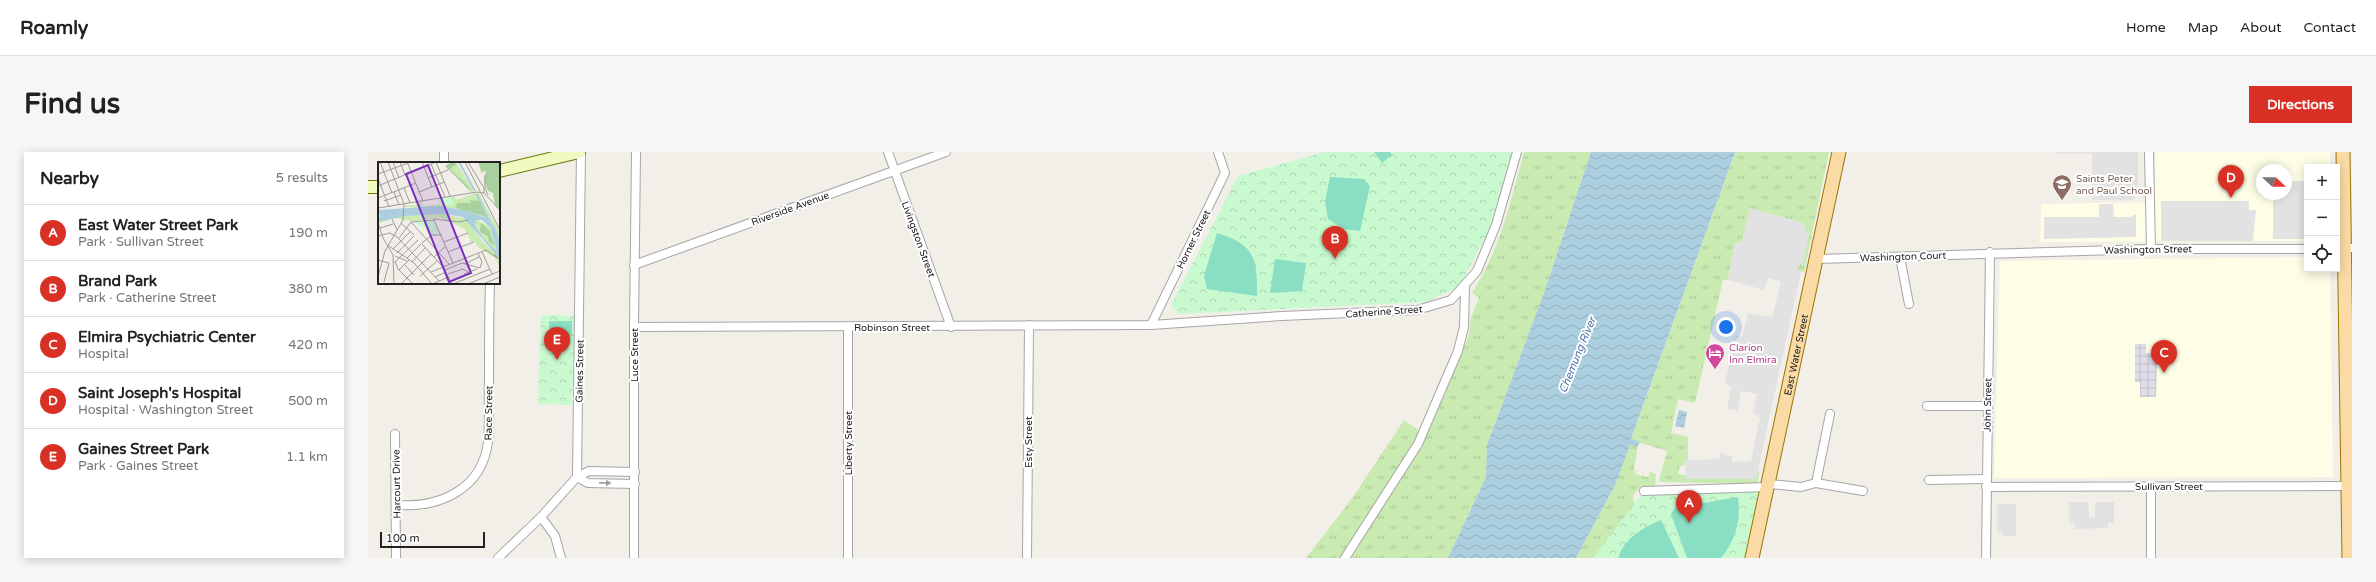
<!DOCTYPE html>
<meta charset="utf-8">
<style>
body{margin:0;font-family:"Varela Round",sans-serif;background:#f6f6f6;color:#222}
.controls{position:absolute;right:12px;top:12px;display:grid;overflow:hidden;border-radius:0px;box-shadow:0 2px 10px #0003}
.controls button{width:36px;height:36px;display:grid;place-items:center;padding:0;border:0;border-bottom:1px solid #e0e0e0;background:#fff;color:#222;font:20px sans-serif}
.compass{position:absolute;left:1888px;top:12px;width:36px;height:36px;border-radius:50%;background:#fff;box-shadow:0 2px 10px #0003;rotate:112deg}
.scale{position:absolute;left:12px;bottom:10px;width:105px;box-sizing:border-box;padding-left:4px;border:2px solid #222;border-top:0;font-size:11px;line-height:14px;white-space:nowrap;color:#222;-webkit-text-stroke:3px #fff;paint-order:stroke}
.you{position:absolute;left:1358px;top:175px;width:14px;height:14px;margin:-10px;border:3px solid #fff;border-radius:50%;background:#1a73e8;box-shadow:0 0 0 6px #1a73e833}
.badge{display:grid;place-items:center;width:26px;height:26px;border-radius:50%;background:#d93025;color:#fff;font-size:13px;font-weight:700}
.pin{position:absolute;translate:-50% -33px;filter:drop-shadow(0 1px 2px #0008)}
.pin::after{content:'';position:absolute;top:21px;width:14px;height:12px;background:inherit;clip-path:polygon(0 0,100% 0,50% 100%)}
.list{margin:0;padding:0;list-style:none}
h2{display:flex;justify-content:space-between;align-items:center;height:52px;margin:0;padding:0 16px;font-size:17px}
h2 small{font-size:13px;font-weight:400;color:#767676}
.list li{display:grid;grid-template-columns:26px 1fr auto;gap:12px;align-items:center;box-sizing:border-box;height:56px;padding:0 16px;border-top:1px solid #e0e0e0}
.list b{display:block;font-size:15px;white-space:nowrap}
.list p{margin:0;font-size:13px;white-space:nowrap;color:#767676}
.list em{font-size:13px;font-style:normal;color:#767676}
.icon{flex:none;width:22px;height:22px;fill:none;stroke:currentColor;stroke-width:2;stroke-linecap:round;stroke-linejoin:round}
.map{position:relative;flex:none;width:1984px;height:406px;overflow:hidden;border-radius:0px}
header{display:flex;align-items:center;gap:24px;box-sizing:border-box;height:56px;padding:0 20px;background:#fff;border-bottom:1px solid #e0e0e0}
header strong{font-size:19px}
nav{display:flex;gap:22px;margin-inline-start:auto;font-size:14px}
.intro{display:flex;align-items:center;justify-content:space-between;box-sizing:border-box;height:96px;padding:0 24px}
h1{margin:0;font-size:28px}
.button{padding:10px 18px;border-radius:0px;background:#d93025;color:#fff;font-size:14px;font-weight:700}
main{display:flex;gap:24px;padding:0 24px}
aside{flex:1;background:#fff;border-radius:0px;box-shadow:0 2px 10px #0003}
.map>svg:first-child{display:block}
</style>
<header>
<strong>Roamly</strong>
<nav><a>Home</a><a>Map</a><a>About</a><a>Contact</a></nav>
</header>
<div class="intro"><h1>Find us</h1><a class="button">Directions</a></div>
<main>
<aside>
<h2>Nearby<small>5 results</small></h2>
<ul class="list">
<li><span class="badge">A</span><div><b>East Water Street Park</b><p>Park · Sullivan Street</p></div><em>190 m</em></li>
<li><span class="badge">B</span><div><b>Brand Park</b><p>Park · Catherine Street</p></div><em>380 m</em></li>
<li><span class="badge">C</span><div><b>Elmira Psychiatric Center</b><p>Hospital</p></div><em>420 m</em></li>
<li><span class="badge">D</span><div><b>Saint Joseph's Hospital</b><p>Hospital · Washington Street</p></div><em>500 m</em></li>
<li><span class="badge">E</span><div><b>Gaines Street Park</b><p>Park · Gaines Street</p></div><em>1.1 km</em></li>
</ul>
</aside>
<div class="map">
<svg width="1984" height="406" viewBox="0 0 1984 406">
<defs>
<pattern id="grass-tufts" width="24" height="20" patternUnits="userSpaceOnUse"><rect width="24" height="20" fill="#c9eab1"/><path d="M3 7l-1-3M5 7V3M7 7l1-3M15 17l-1-3M17 17v-4M19 17l1-3" fill="none" stroke="#acc898"/></pattern>
<pattern id="park-crowns" width="20" height="18" patternUnits="userSpaceOnUse"><rect width="20" height="18" fill="#c8f9cf"/><path d="M2 6a3 3 0 1 1 6 0M12 15a3 3 0 1 1 6 0" fill="none" stroke="#acd5b1"/></pattern>
<pattern id="plaza-grid" width="8" height="8" patternUnits="userSpaceOnUse"><rect width="8" height="8" fill="#dedde8"/><path d="M0 4h8M4 0v8" fill="none" stroke="#bebdc7"/></pattern>
<pattern id="water-waves" width="16" height="10" patternUnits="userSpaceOnUse"><rect width="16" height="10" fill="#abcfde"/><path d="M0 5q4-4 8 0t8 0" fill="none" stroke="#93b1be"/></pattern>
</defs>
<rect width="100%" height="100%" fill="#f2efe9"/>
<!-- education -->
<g fill="#fdfee5" fill-rule="evenodd">
<path d="M1787,0H1962V15H1939V89L1672,90L1673,52L1787,50ZM1894,18H1918V42H1894Z"/>
<path d="M1939,105V117H1962L1965,325L1626,326L1632,109Z"/>
</g>
<!-- grass -->
<g fill="url(#grass-tufts)">
<path d="M1156,0H1223L1176,141L1119,293L1118,325L1080,406H938L985,345L1036,268L1057,283L1080,235L1101,183L1103,166L1111,146L1104,141C1133,95 1142,52 1156,0Z"/>
<path d="M1367,0H1461L1436,120L1429,118L1431,112H1435L1440,82L1436,78L1382,56L1374,90L1367,91L1360,128H1355L1327,251L1310,247L1303,281L1320,285V308H1317V313L1312,314L1310,322L1318,323V326H1388L1389,320L1392,319L1389,332L1293,330L1291,328L1299,299L1263,288Z"/>
<path d="M1262,293L1270,294L1266,315L1267,322L1280,325L1282,320L1288,322L1287,336L1271,337L1265,343V348L1271,355L1242,406H1208L1248,331Z"/>
</g>
<!-- park -->
<g fill="url(#park-crowns)">
<path d="M957,0H1144L1121,79L1091,135L1058,150L810,162L803,153L870,24Z"/>
<path d="M173,163L207,164L204,253L170,252Z"/>
<path d="M1400,335L1382,406H1225L1276,339Z"/>
</g>
<!-- pitch -->
<g fill="#89dec3">
<path d="M1006,0H1022L1024,3L1014,11Z"/>
<path d="M962,25L996,27L1002,34L992,79L976,77L960,67L957,50Z"/>
<path d="M849,81C888,93 889,107 889,144L839,137L836,124Z"/>
<path d="M907,107L938,111L934,139L902,141Z"/>
<path d="M181,169H204V184L181,183Z"/>
<path d="M1370,345C1373,369 1368,387 1353,406H1319L1303,362L1307,356Z"/>
<path d="M1293,368L1311,406H1250C1256,386 1276,375 1293,368Z"/>
</g>
<!-- parking -->
<g fill="#e2e2e2">
<path d="M1689,0H1770V41H1765L1766,48H1724V1L1689,2Z"/>
<path d="M1918,29H1939V87H1905V42H1918Z"/>
<path d="M1793,49H1881V58H1888L1885,89H1793Z"/>
<path d="M1731,52H1745L1746,65H1762L1768,62V85L1676,87V65H1731Z"/>
<path d="M1382,56L1436,71L1437,78L1441,81L1435,113L1431,112L1429,118L1433,120L1431,129L1388,327H1318L1317,308L1351,307L1352,301L1364,304V310L1383,309L1392,266L1385,261L1389,242L1373,239L1370,259L1359,257L1363,234L1357,232L1367,184H1374L1380,161L1404,165L1413,131L1411,129L1400,126L1396,138L1360,128L1367,91L1374,90Z"/>
<path d="M1701,350H1720L1721,365H1727V350H1746V371H1740V376L1707,377V371H1701Z"/>
<path d="M1629,352H1648V384H1635V380H1629Z"/>
</g>
<!-- plaza -->
<path fill="url(#plaza-grid)" d="M1767,192H1778V201H1789L1788,245H1772V230H1767Z"/>
<!-- water -->
<g fill="url(#water-waves)">
<path d="M1223,0H1367L1263,287L1272,290L1270,294L1262,293L1248,331L1208,406H1080L1118,325L1119,293L1176,141Z"/>
<path d="M1311,258L1319,260L1316,276L1307,274Z"/>
</g>
<g fill="none" stroke-linecap="round" stroke-linejoin="round">
<defs>
<g id="minor">
<path d="M520,0L583,175"/>
<path d="M1781,0L1783,97"/>
<path d="M76,11V0"/>
<path d="M1969,96H1984"/>
<path d="M1532,105L1541,152"/>
<path d="M1449,107L1783,97H1939"/>
<path d="M266,113L578,0"/>
<path d="M783,173L857,21L850,0"/>
<path d="M266,175L783,173L914,164L1049,158L1083,148L1109,119L1128,73L1149,0"/>
<path d="M1559,254H1619"/>
<path d="M27,282L28,406"/>
<path d="M209,325L220,331L267,332"/>
<path d="M209,325L221,319L267,320"/>
<path d="M1561,328L1618,327"/>
<path d="M1448,331L1495,339"/>
<path d="M1401,332L1433,335L1448,331L1462,262"/>
<path d="M1783,334V406"/>
<path d="M1618,335L1983,334"/>
<path d="M1276,339L1400,335"/>
<path d="M28,353C71,356 114,338 120,290C122,270 120,248 121,229C121,196 121,164 122,131"/>
<path d="M173,365L187,384L193,406"/>
<path d="M130,406L173,365L209,325L213,0"/>
<path d="M266,406V175L268,0"/>
<path d="M480,406V176"/>
<path d="M659,406L661,173"/>
<path d="M977,406L1050,292L1090,199L1096,175L1097,135"/>
<path d="M1618,406L1622,100"/>
</g>
<g id="secondary">
<path d="M131,19L211,0"/>
<path d="M0,35H11"/>
</g>
<g id="primary">
<path d="M1975,0L1981,406"/>
<path id="s1" d="M1384,406L1471,0"/>
</g>
</defs>
<!-- minor casing -->
<use href="#minor" stroke="#a6a6a6" stroke-width="10"/>
<!-- secondary casing -->
<use href="#secondary" stroke="#667a07" stroke-width="14"/>
<!-- primary casing -->
<use href="#primary" stroke="#9c7403" stroke-width="15"/>
<!-- minor -->
<use href="#minor" stroke="#fff" stroke-width="8"/>
<!-- secondary -->
<use href="#secondary" stroke="#f2f9c0" stroke-width="12"/>
<!-- primary -->
<use href="#primary" stroke="#fadba5" stroke-width="13"/>
</g>
<!-- one-way arrows -->
<defs><path id="oneway-solid" d="M-6-.8H1V-3.2L6.5 0L1 3.2V.8H-6Z"/></defs>
<use fill="#9c9c9c" href="#oneway-solid" transform="translate(237 331) rotate(1)"/>
<!-- icons -->
<defs>
<symbol id="school-pin" viewBox="-11 -11 22 30"><path d="M0 17L-7.5 6A9.5 9.5 0 1 1 7.5 6Z" fill="#8d6e63" stroke="#fff"/><path d="M0-5L7-2L0 1L-7-2ZM-4 1L0 2.5L4 1V4Q0 6-4 4Z" fill="#fff"/></symbol>
<symbol id="hotel-pin" viewBox="-11 -11 22 30"><path d="M0 17L-7.5 6A9.5 9.5 0 1 1 7.5 6Z" fill="#d1479c" stroke="#fff"/><path d="M-6-4.5h1.5V1H6V5H4.5V3h-9V5H-6ZM-4 0a1.8 1.8 0 1 1 3.6 0ZM.5 0V-2.5h3Q6-2.5 6 0Z" fill="#fff"/></symbol>
</defs>
<g fill-rule="evenodd">
<use href="#school-pin" x="1683" y="21" width="22" height="30"/>
<use href="#hotel-pin" x="1336" y="190" width="22" height="30"/>
</g>
<g text-anchor="middle" stroke-width="4" stroke-linejoin="round" paint-order="stroke">
<!-- education labels -->
<g font-size="10" fill="#785e54" stroke="#fff" text-anchor="start">
<text x="1708" y="30">Saints Peter<tspan x="1708" dy="12">and Paul School</tspan></text>
</g>
<!-- street labels -->
<g font-size="10" fill="#222" stroke="#fff">
<text transform="translate(422 56) rotate(-20)" y="4">Riverside Avenue</text>
<text transform="translate(551 87) rotate(70)" y="4">Livingston Street</text>
<text transform="translate(825 87) rotate(-64)" y="4">Horner Street</text>
<text transform="translate(1780 97) rotate(-1)" y="4">Washington Street</text>
<text transform="translate(1535 104) rotate(-2)" y="4">Washington Court</text>
<text transform="translate(1016 159) rotate(-4)" y="4">Catherine Street</text>
<text x="524" y="179">Robinson Street</text>
<text transform="translate(266 203) rotate(-90)" y="4">Luce Street</text>
<text dy="4" stroke="none"><textPath href="#s1" startOffset="208">East Water Street</textPath></text>
<text transform="translate(211 219) rotate(-89)" y="4">Gaines Street</text>
<text transform="translate(1619 253) rotate(-89)" y="4">John Street</text>
<text transform="translate(120 261) rotate(-89)" y="4">Race Street</text>
<text transform="translate(660 290) rotate(-90)" y="4">Esty Street</text>
<text transform="translate(480 291) rotate(-90)" y="4">Liberty Street</text>
<text transform="translate(28 332) rotate(-91)" y="4">Harcourt Drive</text>
<text x="1801" y="338">Sullivan Street</text>
</g>
<!-- hotel labels -->
<g font-size="10" fill="#b23c85" stroke="#fff" text-anchor="start">
<text x="1361" y="199">Clarion<tspan x="1361" dy="12">Inn Elmira</tspan></text>
</g>
<!-- water labels -->
<g font-size="11" font-style="italic" fill="#4c74a9" stroke="#fff">
<text transform="translate(1209 203) rotate(-68)" y="4">Chemung River</text>
</g>
</g>
<!-- overview -->
<g transform="translate(10 10)">
<rect width="122" height="122" fill="#f2efe9"/>
<path d="M79,2L96,29L93,30L91,25L72,7ZM100,30L122,70V78L113,60L103,53L76,46L26,45L28,43H39L38,41L44,40V44L58,43L74,39L73,35L77,34L78,38ZM65,52L89,57L104,79L120,94L122,106L117,96L100,85L96,79L93,80L87,67L63,56L34,59L14,56L0,62V60L19,54ZM99,58L112,65L119,89L105,76L96,60Z" fill="#c9eab1"/>
<path d="M74,0L79,2L72,7L91,25L93,30L67,4ZM100,0H122V47L117,44L115,31L110,29L106,19L108,9H105L104,12ZM92,38L101,39L109,55L78,46L79,41H93ZM103,61L111,68L117,84L111,80L110,74L102,70Z" fill="#aad09f"/>
<path d="M72,35L76,43H62L59,37ZM55,58L62,72H54L37,60Z" fill="#c8f9cf"/>
<path d="M60,44L85,48L110,56L117,66L122,78V97L85,55L65,52L27,54L0,60L2,53H0V48ZM98,58H104L112,65L119,89L105,76L97,63Z" fill="#abcfde" fill-rule="evenodd"/>
<path fill="none" stroke="#abcfde" stroke-width="2" d="M81,0L97,29M99,32L111,59"/>
<path fill="none" stroke="#9f9d99" stroke-width="1" d="M2,0L14,31M15,0L21,16M22,0L27,13M44,0L54,25M58,0L72,34M87,0L122,68M90,0L106,26V31M30,2L45,39M53,2L67,35M0,12L33,0M107,13V26L110,33M0,16L11,45M50,16L70,8M0,24L58,0M26,26L32,41M16,30L21,43M41,30L66,20M106,31L122,48M0,36L38,21M6,39L23,33M0,46L99,30L106,31M14,57L19,68M55,57L82,60L90,58M33,60L72,103M0,61L5,76L15,93L16,122M23,61L36,73M2,66L15,62M0,74L12,71L19,75L61,119M21,76L33,60L56,58L75,101M66,80L90,71M44,81L54,73H64M44,82L65,105L74,122M11,84L36,101L54,122M15,87L33,69M70,90L96,80M104,90L114,112M19,91L36,74M17,94L29,99M56,95L68,84M29,96L43,82M0,98L11,101L6,120M17,99L20,107L35,122M17,100L40,78M34,100L47,86M26,102L36,113M87,102L101,95M65,105L108,88L121,97L116,92M21,108L31,98M67,108L84,101L102,106L104,100L100,91M53,110L65,105M70,112L85,107L90,110M86,112L99,107M42,114L59,99M0,115L7,89L25,58L26,42L10,0M57,115L68,110M23,122L53,92M54,122L71,115M75,122L112,107M90,122L122,109M105,122L122,115"/>
<path fill="#7b2cbf" fill-opacity="0.15" stroke="#7b2cbf" stroke-width="2" d="M50,3L93,111L71,120L28,12Z"/>
<rect width="122" height="122" fill="none" stroke="#222" stroke-width="2"/>
</g>
</svg>
<div class="controls">
<button>+</button>
<button>−</button>
<button><svg class="icon" aria-label="locate" viewBox="0 0 24 24"><circle cx="12" cy="12" r="6"/><path d="M12 2v4M12 18v4M2 12h4M18 12h4"/></svg></button>
</div>
<svg class="compass" viewBox="-18 -18 36 36"><path d="M0-13l5 13h-10z" fill="#e53935"/><path d="M0 13l5-13h-10z" fill="#767676"/></svg>
<div class="scale">100 m</div>
<div class="you"></div>
<div class="pin badge" style="left:1321px;top:371px">A</div>
<div class="pin badge" style="left:967px;top:107px">B</div>
<div class="pin badge" style="left:1796px;top:221px">C</div>
<div class="pin badge" style="left:1863px;top:46px">D</div>
<div class="pin badge" style="left:189px;top:208px">E</div>
</div>
</main>
